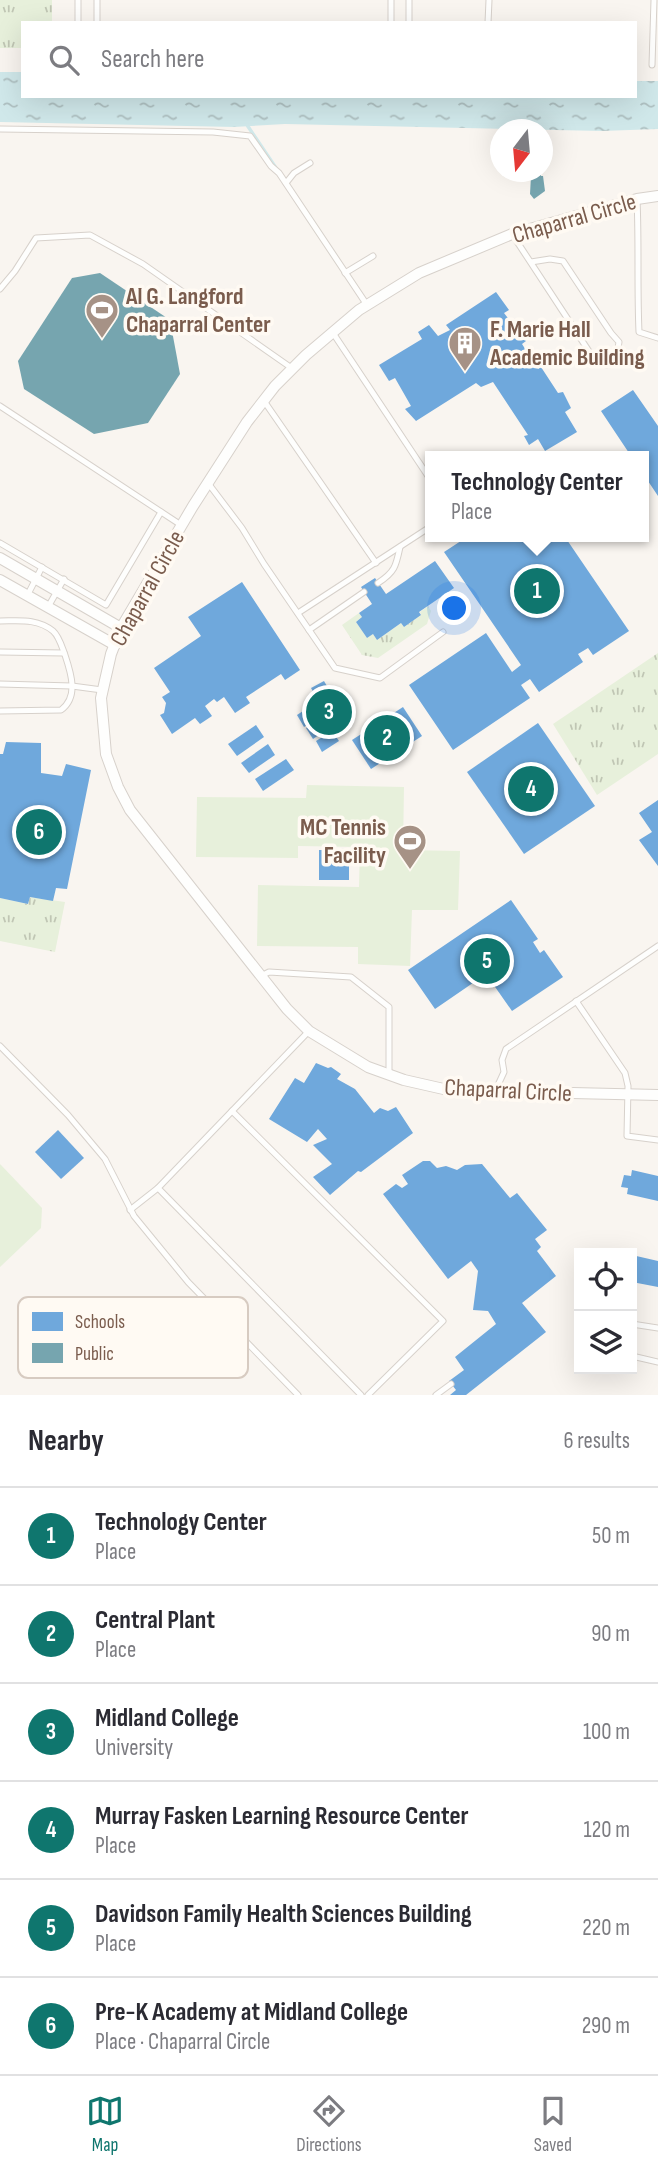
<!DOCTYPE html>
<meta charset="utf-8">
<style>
body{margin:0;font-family:"Sofia Sans Condensed",sans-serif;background:#f2f2f3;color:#2b2b33}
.controls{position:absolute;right:21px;bottom:21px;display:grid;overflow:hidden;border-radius:0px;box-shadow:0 7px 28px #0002}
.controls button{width:63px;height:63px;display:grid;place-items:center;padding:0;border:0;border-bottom:2px solid #e1e1e2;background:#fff;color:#2b2b33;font:35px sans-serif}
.compass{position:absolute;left:490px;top:119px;width:63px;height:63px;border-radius:50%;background:#fff;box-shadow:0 7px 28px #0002;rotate:196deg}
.you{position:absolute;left:455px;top:609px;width:24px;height:24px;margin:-18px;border:5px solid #fff;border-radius:50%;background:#1a73e8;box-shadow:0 0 0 10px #1a73e833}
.badge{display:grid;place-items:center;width:46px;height:46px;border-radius:50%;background:#0f766e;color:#fff;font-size:23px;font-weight:700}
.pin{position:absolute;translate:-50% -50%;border:4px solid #fff;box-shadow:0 2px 7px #0006}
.popup{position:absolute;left:425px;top:451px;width:224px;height:91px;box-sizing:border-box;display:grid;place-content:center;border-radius:0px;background:#fff;filter:drop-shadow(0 2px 5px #0005);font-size:23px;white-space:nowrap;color:#7c7c81}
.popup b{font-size:26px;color:#2b2b33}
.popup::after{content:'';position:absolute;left:50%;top:100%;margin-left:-14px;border:14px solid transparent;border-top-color:#fff}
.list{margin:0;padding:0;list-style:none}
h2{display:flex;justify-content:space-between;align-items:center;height:91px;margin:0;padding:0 28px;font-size:30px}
h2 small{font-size:23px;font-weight:400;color:#7c7c81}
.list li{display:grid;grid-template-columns:46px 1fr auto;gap:21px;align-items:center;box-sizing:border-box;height:98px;padding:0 28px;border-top:2px solid #e1e1e2}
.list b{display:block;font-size:26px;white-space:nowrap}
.list p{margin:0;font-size:23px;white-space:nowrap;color:#7c7c81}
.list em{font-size:23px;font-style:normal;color:#7c7c81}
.icon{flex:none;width:38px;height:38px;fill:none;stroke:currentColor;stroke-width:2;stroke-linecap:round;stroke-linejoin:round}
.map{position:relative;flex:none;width:658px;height:1395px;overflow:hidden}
.search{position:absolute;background:#fff;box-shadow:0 7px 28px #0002;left:21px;right:21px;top:21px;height:77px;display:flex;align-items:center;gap:18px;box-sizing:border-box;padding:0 24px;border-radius:0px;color:#7c7c81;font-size:26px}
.sheet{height:679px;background:#fff}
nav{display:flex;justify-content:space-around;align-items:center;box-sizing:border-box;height:98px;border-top:2px solid #e1e1e2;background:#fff;font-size:19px;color:#7c7c81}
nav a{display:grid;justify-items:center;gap:4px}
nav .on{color:#0f766e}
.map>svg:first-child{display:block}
</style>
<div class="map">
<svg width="658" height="1395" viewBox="0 0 658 1395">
<defs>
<pattern id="park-tufts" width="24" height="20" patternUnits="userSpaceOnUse" patternTransform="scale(1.75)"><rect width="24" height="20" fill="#e7f0db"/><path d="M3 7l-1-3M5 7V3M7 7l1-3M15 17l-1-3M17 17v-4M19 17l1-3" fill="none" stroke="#c0c6b4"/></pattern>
<pattern id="water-ripples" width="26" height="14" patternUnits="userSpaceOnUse" patternTransform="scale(1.75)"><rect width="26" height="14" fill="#d0e8ea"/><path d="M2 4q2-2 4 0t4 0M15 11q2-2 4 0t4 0" fill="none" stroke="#aebfc0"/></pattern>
</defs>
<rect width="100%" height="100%" fill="#f9f5f0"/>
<!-- park -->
<g fill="url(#park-tufts)">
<path d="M0,0H52V23H23V48H0Z"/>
<path d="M428,606L431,611L427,624L378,658L362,655L342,625L359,613L362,617L356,622L367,638L373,634L377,640L401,623L404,627L421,615L420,612Z"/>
<path d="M658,653V754L597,795L553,724Z"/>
<path d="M30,897L65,902L55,952L0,941V898L28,904Z"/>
</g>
<!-- pitch -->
<g fill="#e7f0db">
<path d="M307,785L404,787L403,850L460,851L458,910H412L410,966L358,964V947L257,946L258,885L359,887L360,847L298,846V858L196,857L197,797L306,798Z"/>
<path d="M0,1164L42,1208L41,1228L0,1267Z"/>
</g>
<!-- water -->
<path fill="url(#water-ripples)" d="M0,72H23V96H635V81H658V129L602,131L285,124L234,127L0,122Z"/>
<!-- schools -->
<g fill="#6fa8dc">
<path d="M496,292L509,310L504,313L526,341L522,344L538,369L541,367L558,393L563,392L571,408L565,412L577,432L545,451L538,439L529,445L524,436L528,435L493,382L481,387L476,383L416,421L405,409L411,406L395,378L389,381L379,365L422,339L418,332L429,325L438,336L450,330L446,325Z"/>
<path d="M633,390L658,426V496L644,475V456H631L601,411Z"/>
<path d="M467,537H565L629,631L593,655L588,648L578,654L583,662L539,692L530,679L521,685L530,698L453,750L409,685L486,633L512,672L521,665L444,552Z"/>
<path d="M435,561L454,588L419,612L421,615L404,627L401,623L377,640L373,634L367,638L356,622L362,617L359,613L372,604L361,587L375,578L386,594Z"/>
<path d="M242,582L300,670L285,680L281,674L246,697L250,703L235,713L224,697L217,702L214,699L205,706L212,716L200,724L195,718L172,734L160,715L164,713L166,703L162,697L170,692L154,668L201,636L188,617Z"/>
<path d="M324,681L334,698L321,705L311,688Z"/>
<path d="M312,705L320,717L304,727L297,715Z"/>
<path d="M403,707L422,736L371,769L352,740Z"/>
<path d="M322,718L329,728L313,739L306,728Z"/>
<path d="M538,723L595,806L524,854L467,772Z"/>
<path d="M256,725L264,737L237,756L228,744Z"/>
<path d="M332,731L339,741L322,752L316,741Z"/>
<path d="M6,742L41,743V773L62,776L66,764L91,770L67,889L56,888L53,901L30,897L28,904L0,898V754H3Z"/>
<path d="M268,744L275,755L249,773L241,763Z"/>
<path d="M286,759L294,770L263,791L255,779Z"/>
<path d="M658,800V866L639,840L652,832L639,813Z"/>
<rect x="319" y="850" width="30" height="30"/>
<path d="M511,900L538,939L533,942L540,953L544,950L563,977L512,1011L486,974L435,1009L408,970Z"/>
<path d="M316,1063L328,1068L331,1067L341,1074L337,1079L355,1089L374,1113L380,1108L388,1111L396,1107L413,1133L361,1172L358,1171L330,1195L313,1177L332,1164L313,1145L327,1139L318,1129L307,1142L269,1119L295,1078L304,1083Z"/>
<path d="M58,1130L84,1158L61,1179L35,1152Z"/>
<path d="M423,1161H430L437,1168L446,1166L457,1170L465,1165L482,1164L510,1198L517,1193L547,1230L535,1239L541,1247L537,1251L556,1276L522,1303L546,1332L466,1395H450L456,1390L449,1381L464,1370L455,1357L496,1324L488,1311L473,1310L478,1271L471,1261L448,1279L383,1194L396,1184L402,1188L408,1184L402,1175Z"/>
<path d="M632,1170L658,1176V1201L627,1194L628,1188L621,1187L624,1175L631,1176Z"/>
<path d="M632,1255L658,1261V1287L632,1282Z"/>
</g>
<!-- public -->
<g fill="#76a5af">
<path d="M527,172H541V176H543L545,191L534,199L530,194L531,176H526Z"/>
<path d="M100,273L170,320L180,374L148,423L94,434L24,389L18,361L72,278Z"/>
</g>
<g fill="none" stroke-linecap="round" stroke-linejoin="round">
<!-- stream -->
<path stroke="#d0e8ea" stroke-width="3.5" d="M245,122L276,168"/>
<defs>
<g id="service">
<path d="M78,23V0"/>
<path d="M97,23V0"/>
<path d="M391,23V0"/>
<path d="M409,23V0"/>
<path d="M488,23L489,0"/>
<path d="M652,65L654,0"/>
<path d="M0,129L213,132L250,136L271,166L279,173L367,305"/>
<path d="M286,183L294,173L310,163"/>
<path d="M637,199C639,243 637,288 639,332L658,338"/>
<path d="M512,234L596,362L607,365L616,360L619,342L611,333L563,261L550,259L531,262"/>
<path d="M345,273L373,256"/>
<path d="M0,289L15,271L36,238L90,235L143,264L293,369"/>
<path d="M333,333L430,479"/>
<path d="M264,401L376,563"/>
<path d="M0,406L181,525"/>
<path d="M208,483L242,528L264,564L335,668L380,678L443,632"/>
<path d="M0,543L106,605L161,512"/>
<path d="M378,583C395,572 396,566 400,547"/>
<path d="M27,596L42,567"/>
<path d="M48,607L64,579"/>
<path d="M298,613L430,527"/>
<path d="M0,621C18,621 37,618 53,631C59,636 62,647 65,655C71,673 79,697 61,710L0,711"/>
<path d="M309,630L364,592"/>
<path d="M0,652L64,653"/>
<path d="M0,684L72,686L102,690"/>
<path d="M261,976L269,972L351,977L389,1007V1075"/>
<path d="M576,1001L625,1073L628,1086L627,1136L658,1140"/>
<path d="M309,1031L158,1188L361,1395"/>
<path d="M0,1046L68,1115L105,1159L134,1216L188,1282L298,1395"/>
<path d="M498,1091V1085L504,1072L502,1060L506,1049L658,946"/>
<path d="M232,1111L443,1321L368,1395"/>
<path d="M130,1210L158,1188"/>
<path d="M632,1324L658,1328"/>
<path d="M632,1356L658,1362"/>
<path d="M436,1395L451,1384"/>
</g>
<g id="minor">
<path d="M658,196L637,199L512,234L419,273L359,310L306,355L275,386L247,422L193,506L121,628L111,654L101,698L106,754L118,787L130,810L287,1009L309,1031L368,1067L404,1080L448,1090L658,1095"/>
<path d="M0,558L121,628"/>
<path d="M0,580L115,645"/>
</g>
</defs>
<!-- service casing -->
<use href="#service" stroke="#d7d1cb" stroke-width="7"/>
<!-- minor casing -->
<use href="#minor" stroke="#d7d1cb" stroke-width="12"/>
<!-- service -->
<use href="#service" stroke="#fefefd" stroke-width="5"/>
<!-- minor -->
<use href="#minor" stroke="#fefefd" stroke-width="10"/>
</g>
<!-- icons -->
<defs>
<symbol id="stadium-pin" viewBox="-11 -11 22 30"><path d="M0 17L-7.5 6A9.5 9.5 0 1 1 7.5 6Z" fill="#a69286" stroke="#fffaf3"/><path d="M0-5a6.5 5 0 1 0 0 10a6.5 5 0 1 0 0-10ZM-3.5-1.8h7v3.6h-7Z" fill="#fff"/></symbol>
<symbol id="building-pin" viewBox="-11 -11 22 30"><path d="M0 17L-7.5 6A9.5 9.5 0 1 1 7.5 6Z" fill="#a69286" stroke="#fffaf3"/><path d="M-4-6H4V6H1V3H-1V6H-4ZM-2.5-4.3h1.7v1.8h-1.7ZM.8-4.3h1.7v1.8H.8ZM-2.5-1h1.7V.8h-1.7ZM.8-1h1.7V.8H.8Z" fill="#fff"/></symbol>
</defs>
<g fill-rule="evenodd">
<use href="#stadium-pin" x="83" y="291" width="38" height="52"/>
<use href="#building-pin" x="446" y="324" width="38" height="52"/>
<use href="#stadium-pin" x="391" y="822" width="38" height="52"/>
</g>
<g text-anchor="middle" stroke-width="7" stroke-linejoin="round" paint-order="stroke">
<!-- street labels -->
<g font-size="24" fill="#7a5c4d" stroke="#fffaf3">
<text transform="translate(574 218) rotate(-16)" y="8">Chaparral Circle</text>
<text transform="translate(147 588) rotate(-61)" y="8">Chaparral Circle</text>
<text transform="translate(508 1090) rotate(3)" y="8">Chaparral Circle</text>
</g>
<!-- poi labels -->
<g font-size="24" font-weight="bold" fill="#7a5c4d" stroke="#fffaf3" text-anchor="start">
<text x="126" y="304">Al G. Langford<tspan x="126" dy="28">Chaparral Center</tspan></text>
<text x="490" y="337">F. Marie Hall<tspan x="490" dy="28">Academic Building</tspan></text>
<text x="386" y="835" text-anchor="end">MC Tennis<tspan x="386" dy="28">Facility</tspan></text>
</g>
</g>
<!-- legend -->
<rect x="18" y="1297" width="230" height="81" rx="10" fill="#fffaf3" stroke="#d7cbc1" stroke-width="2"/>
<rect x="32" y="1312" width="31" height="19" fill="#6fa8dc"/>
<rect x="32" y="1343" width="31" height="20" fill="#76a5af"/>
<g font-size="19" fill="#7a5c4d">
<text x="75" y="1328">Schools</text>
<text x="75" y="1360">Public</text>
</g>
</svg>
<div class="controls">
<button><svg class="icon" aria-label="locate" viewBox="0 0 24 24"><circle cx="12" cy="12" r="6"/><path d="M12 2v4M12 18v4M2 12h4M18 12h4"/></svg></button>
<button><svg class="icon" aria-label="layers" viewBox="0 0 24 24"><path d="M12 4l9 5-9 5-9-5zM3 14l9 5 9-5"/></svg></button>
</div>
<svg class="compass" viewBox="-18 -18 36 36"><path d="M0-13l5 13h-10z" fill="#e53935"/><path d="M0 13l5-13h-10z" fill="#7c7c81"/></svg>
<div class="you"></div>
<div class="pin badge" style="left:537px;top:591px">1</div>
<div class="popup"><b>Technology Center</b>Place</div>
<div class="pin badge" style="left:387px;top:738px">2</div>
<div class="pin badge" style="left:329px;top:712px">3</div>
<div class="pin badge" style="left:531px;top:789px">4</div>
<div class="pin badge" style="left:487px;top:961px">5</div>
<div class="pin badge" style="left:39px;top:832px">6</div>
<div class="search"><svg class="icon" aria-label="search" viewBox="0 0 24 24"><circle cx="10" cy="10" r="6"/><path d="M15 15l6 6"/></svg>Search here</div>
</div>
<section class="sheet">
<h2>Nearby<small>6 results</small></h2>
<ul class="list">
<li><span class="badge">1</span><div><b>Technology Center</b><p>Place</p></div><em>50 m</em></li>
<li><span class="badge">2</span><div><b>Central Plant</b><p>Place</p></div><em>90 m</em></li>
<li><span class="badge">3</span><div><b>Midland College</b><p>University</p></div><em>100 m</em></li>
<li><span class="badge">4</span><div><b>Murray Fasken Learning Resource Center</b><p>Place</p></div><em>120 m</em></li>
<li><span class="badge">5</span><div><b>Davidson Family Health Sciences Building</b><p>Place</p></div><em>220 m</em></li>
<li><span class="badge">6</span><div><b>Pre-K Academy at Midland College</b><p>Place · Chaparral Circle</p></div><em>290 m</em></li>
</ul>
</section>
<nav>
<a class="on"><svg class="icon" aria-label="map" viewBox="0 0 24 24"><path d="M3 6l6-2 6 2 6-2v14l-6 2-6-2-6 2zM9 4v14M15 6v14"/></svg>Map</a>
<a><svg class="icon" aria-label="directions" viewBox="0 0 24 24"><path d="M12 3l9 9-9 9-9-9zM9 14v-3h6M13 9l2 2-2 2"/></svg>Directions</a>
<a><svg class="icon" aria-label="saved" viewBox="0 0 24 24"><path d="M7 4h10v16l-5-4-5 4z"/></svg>Saved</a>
</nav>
